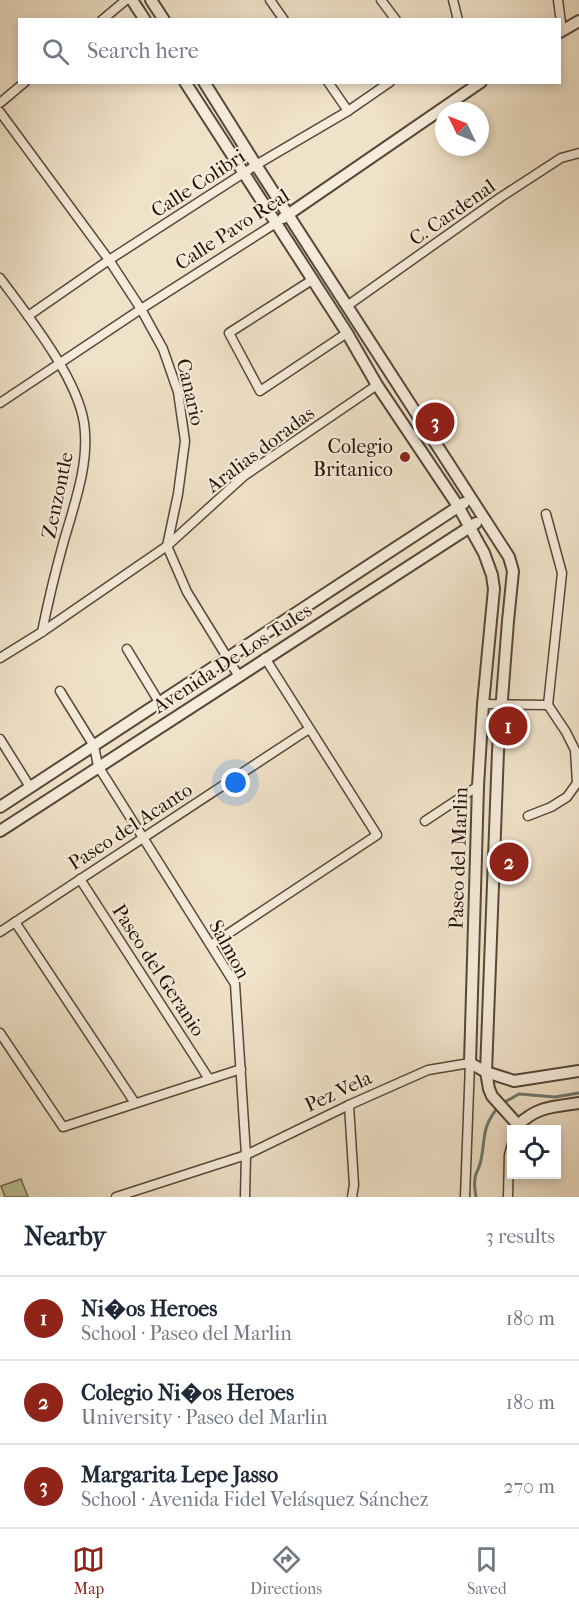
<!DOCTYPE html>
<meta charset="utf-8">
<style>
body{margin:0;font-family:"IM FELL French Canon",serif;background:#f6f6f7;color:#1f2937}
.controls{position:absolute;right:18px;bottom:18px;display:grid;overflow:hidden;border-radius:0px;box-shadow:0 3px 9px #0003}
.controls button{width:54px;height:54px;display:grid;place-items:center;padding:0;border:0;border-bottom:2px solid #e0e1e3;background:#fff;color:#1f2937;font:30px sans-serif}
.compass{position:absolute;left:435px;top:102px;width:54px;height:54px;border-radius:50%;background:#fff;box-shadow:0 3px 9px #0003;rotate:313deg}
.you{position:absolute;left:236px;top:783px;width:21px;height:21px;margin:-15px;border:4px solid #fff;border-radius:50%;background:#1a73e8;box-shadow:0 0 0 9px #1a73e833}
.badge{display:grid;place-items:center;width:39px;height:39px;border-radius:50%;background:#8f2418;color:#fff;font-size:20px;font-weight:700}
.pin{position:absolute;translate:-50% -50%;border:3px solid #fff;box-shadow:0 2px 6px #0006}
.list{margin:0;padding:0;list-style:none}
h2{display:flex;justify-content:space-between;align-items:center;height:78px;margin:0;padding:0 24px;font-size:26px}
h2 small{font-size:20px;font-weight:400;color:#747a83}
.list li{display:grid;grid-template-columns:39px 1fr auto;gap:18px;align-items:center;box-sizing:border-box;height:84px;padding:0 24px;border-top:2px solid #e0e1e3}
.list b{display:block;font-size:22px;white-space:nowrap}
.list p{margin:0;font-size:20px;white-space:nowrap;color:#747a83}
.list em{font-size:20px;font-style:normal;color:#747a83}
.icon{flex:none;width:33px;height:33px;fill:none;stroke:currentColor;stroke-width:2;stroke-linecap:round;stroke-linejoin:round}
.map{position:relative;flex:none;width:579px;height:1197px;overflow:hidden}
.search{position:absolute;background:#fff;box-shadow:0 3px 9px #0003;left:18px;right:18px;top:18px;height:66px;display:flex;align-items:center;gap:15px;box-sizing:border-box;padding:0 21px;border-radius:0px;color:#747a83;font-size:22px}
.sheet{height:330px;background:#fff}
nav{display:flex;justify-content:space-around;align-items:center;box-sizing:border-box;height:84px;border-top:2px solid #e0e1e3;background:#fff;font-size:16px;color:#747a83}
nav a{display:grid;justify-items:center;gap:3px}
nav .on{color:#8f2418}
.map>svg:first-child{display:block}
</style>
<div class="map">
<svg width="579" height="1197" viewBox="0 0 579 1197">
<rect width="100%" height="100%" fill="#f0e2c8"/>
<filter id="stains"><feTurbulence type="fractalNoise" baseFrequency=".00333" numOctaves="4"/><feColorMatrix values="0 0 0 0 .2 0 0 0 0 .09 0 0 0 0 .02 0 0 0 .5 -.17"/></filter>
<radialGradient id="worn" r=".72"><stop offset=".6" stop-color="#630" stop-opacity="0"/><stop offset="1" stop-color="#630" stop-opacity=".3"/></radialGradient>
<!-- pitch -->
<path fill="#bac395" stroke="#706b4e" stroke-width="1.5" d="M21,1179L28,1197H5L1,1186Z"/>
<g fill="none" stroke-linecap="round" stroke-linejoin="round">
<!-- stream -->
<g stroke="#6c7970" stroke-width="3">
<path d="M503,1103L519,1094L555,1097L579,1093"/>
<path d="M476,1197C475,1189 473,1182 476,1174C478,1169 480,1166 481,1160C486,1136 481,1129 498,1107"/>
</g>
<defs>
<g id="minor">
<path d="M270,0L284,20"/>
<path d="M381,0L396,20"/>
<path d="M453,0L458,20"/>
<path d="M558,0L562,30"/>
<path d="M102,20L126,0"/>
<path d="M328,82L348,111"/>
<path d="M0,103L25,82"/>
<path d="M0,112L109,260L141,309L163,349L178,392L185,441L178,494L167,546L187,592L238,675"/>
<path d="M0,278C28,316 77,377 84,423C90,463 74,505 63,544C55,573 48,602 42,632"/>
<path d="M312,280L229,333L260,391L347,333"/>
<path d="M347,306L501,197L561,158L579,153"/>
<path d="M28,316L109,260L256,165L348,111L390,82"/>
<path d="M0,403L141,309L276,223"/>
<path d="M127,649L159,702"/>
<path d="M0,658L42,632L167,546L244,476L377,385"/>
<path d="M60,691L94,746L98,766L235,984L246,1155L245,1197"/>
<path d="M483,704L548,705"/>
<path d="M0,739L30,787"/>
<path d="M528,816L551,807L567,797L577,783L575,750L566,732L548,705L562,573L546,514"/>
<path d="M425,821L478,786"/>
<path d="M80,879L209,1079"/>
<path d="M15,922L135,1103"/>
<path d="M0,932L309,729"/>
<path d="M211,945L377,835L265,658"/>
<path d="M0,1033L63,1127L241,1069"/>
<path d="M349,1105L354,1185L352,1197"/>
<path d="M116,1197L246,1155L349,1105L428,1070L470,1063L465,1197"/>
<path d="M508,1197L509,1155L512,1144"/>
</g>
<g id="tertiary">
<path d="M132,0L145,20"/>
<path d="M151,0L164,20"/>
<path d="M560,32L579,21"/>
<path d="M185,82L347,333L377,385L458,506L484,553L492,575L494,589L483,704L478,786L470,1063L486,1072L514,1081L579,1071"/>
<path d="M204,82L256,165L509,557L513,571L508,621L498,751L486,1072L489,1089L492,1096L518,1125C538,1106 553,1107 579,1103"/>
<path d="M283,218L481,82"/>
<path d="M0,807L464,503"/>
<path d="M0,831L476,523"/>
</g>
</defs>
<!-- minor casing -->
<use href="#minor" stroke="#584738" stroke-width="11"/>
<!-- tertiary casing -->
<use href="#tertiary" stroke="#584738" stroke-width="14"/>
<!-- minor -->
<use href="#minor" stroke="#f5ecdb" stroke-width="8"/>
<!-- tertiary -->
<use href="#tertiary" stroke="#f5ecdb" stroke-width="10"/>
</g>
<!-- markers -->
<circle fill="#8f2418" stroke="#f5ecdb" stroke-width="2" cx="405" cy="457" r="6"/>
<g text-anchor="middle" stroke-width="4.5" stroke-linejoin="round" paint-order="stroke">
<!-- street labels -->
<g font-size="20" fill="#261308" stroke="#f5ecdb">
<text transform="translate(198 183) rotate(-33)" y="7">Calle Colibri</text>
<text transform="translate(452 212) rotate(-35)" y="7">C. Cardenal</text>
<text transform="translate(232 229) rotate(-33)" y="7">Calle Pavo Real</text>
<text transform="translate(191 392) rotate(77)" y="7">Canario</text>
<text transform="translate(260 449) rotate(-37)" y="7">Aralias doradas</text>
<text transform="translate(57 495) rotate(-78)" y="7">Zenzontle</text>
<text transform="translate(232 658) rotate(-33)" y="7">Avenida De Los Tules</text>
<text transform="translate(130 826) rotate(-33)" y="7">Paseo del Acanto</text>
<text transform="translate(458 858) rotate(-88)" y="7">Paseo del Marlin</text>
<text transform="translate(230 949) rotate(61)" y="7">Salmon</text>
<text transform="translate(159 970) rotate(57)" y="7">Paseo del Geranio</text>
<text transform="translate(338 1091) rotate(-25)" y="7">Pez Vela</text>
</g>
<!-- poi labels -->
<g font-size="20" fill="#261308" stroke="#f5ecdb" text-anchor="end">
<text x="393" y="453">Colegio<tspan x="393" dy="23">Britanico</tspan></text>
</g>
</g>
<rect width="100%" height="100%" filter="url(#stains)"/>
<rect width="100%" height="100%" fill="url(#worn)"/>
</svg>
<div class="controls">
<button><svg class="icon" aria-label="locate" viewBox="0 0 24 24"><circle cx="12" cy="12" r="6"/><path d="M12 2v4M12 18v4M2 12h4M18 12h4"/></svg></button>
</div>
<svg class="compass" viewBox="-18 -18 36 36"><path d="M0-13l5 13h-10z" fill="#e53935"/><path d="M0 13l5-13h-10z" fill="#747a83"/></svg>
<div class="you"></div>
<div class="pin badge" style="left:508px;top:726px">1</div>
<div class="pin badge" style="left:509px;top:862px">2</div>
<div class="pin badge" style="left:435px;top:422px">3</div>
<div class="search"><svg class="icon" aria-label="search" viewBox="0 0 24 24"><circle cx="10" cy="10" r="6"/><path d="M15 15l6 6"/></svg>Search here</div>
</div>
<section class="sheet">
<h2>Nearby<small>3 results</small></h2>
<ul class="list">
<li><span class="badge">1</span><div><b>Ni�os Heroes</b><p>School · Paseo del Marlin</p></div><em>180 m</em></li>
<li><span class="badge">2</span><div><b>Colegio Ni�os Heroes</b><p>University · Paseo del Marlin</p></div><em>180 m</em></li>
<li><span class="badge">3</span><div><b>Margarita Lepe Jasso</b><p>School · Avenida Fidel Velásquez Sánchez</p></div><em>270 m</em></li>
</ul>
</section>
<nav>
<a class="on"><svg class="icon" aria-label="map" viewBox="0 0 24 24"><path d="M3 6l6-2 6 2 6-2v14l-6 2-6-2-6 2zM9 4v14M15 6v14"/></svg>Map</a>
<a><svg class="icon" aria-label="directions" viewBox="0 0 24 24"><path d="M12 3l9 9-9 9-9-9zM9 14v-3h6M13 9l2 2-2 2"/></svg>Directions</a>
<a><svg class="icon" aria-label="saved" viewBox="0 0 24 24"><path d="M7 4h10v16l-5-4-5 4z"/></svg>Saved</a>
</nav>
